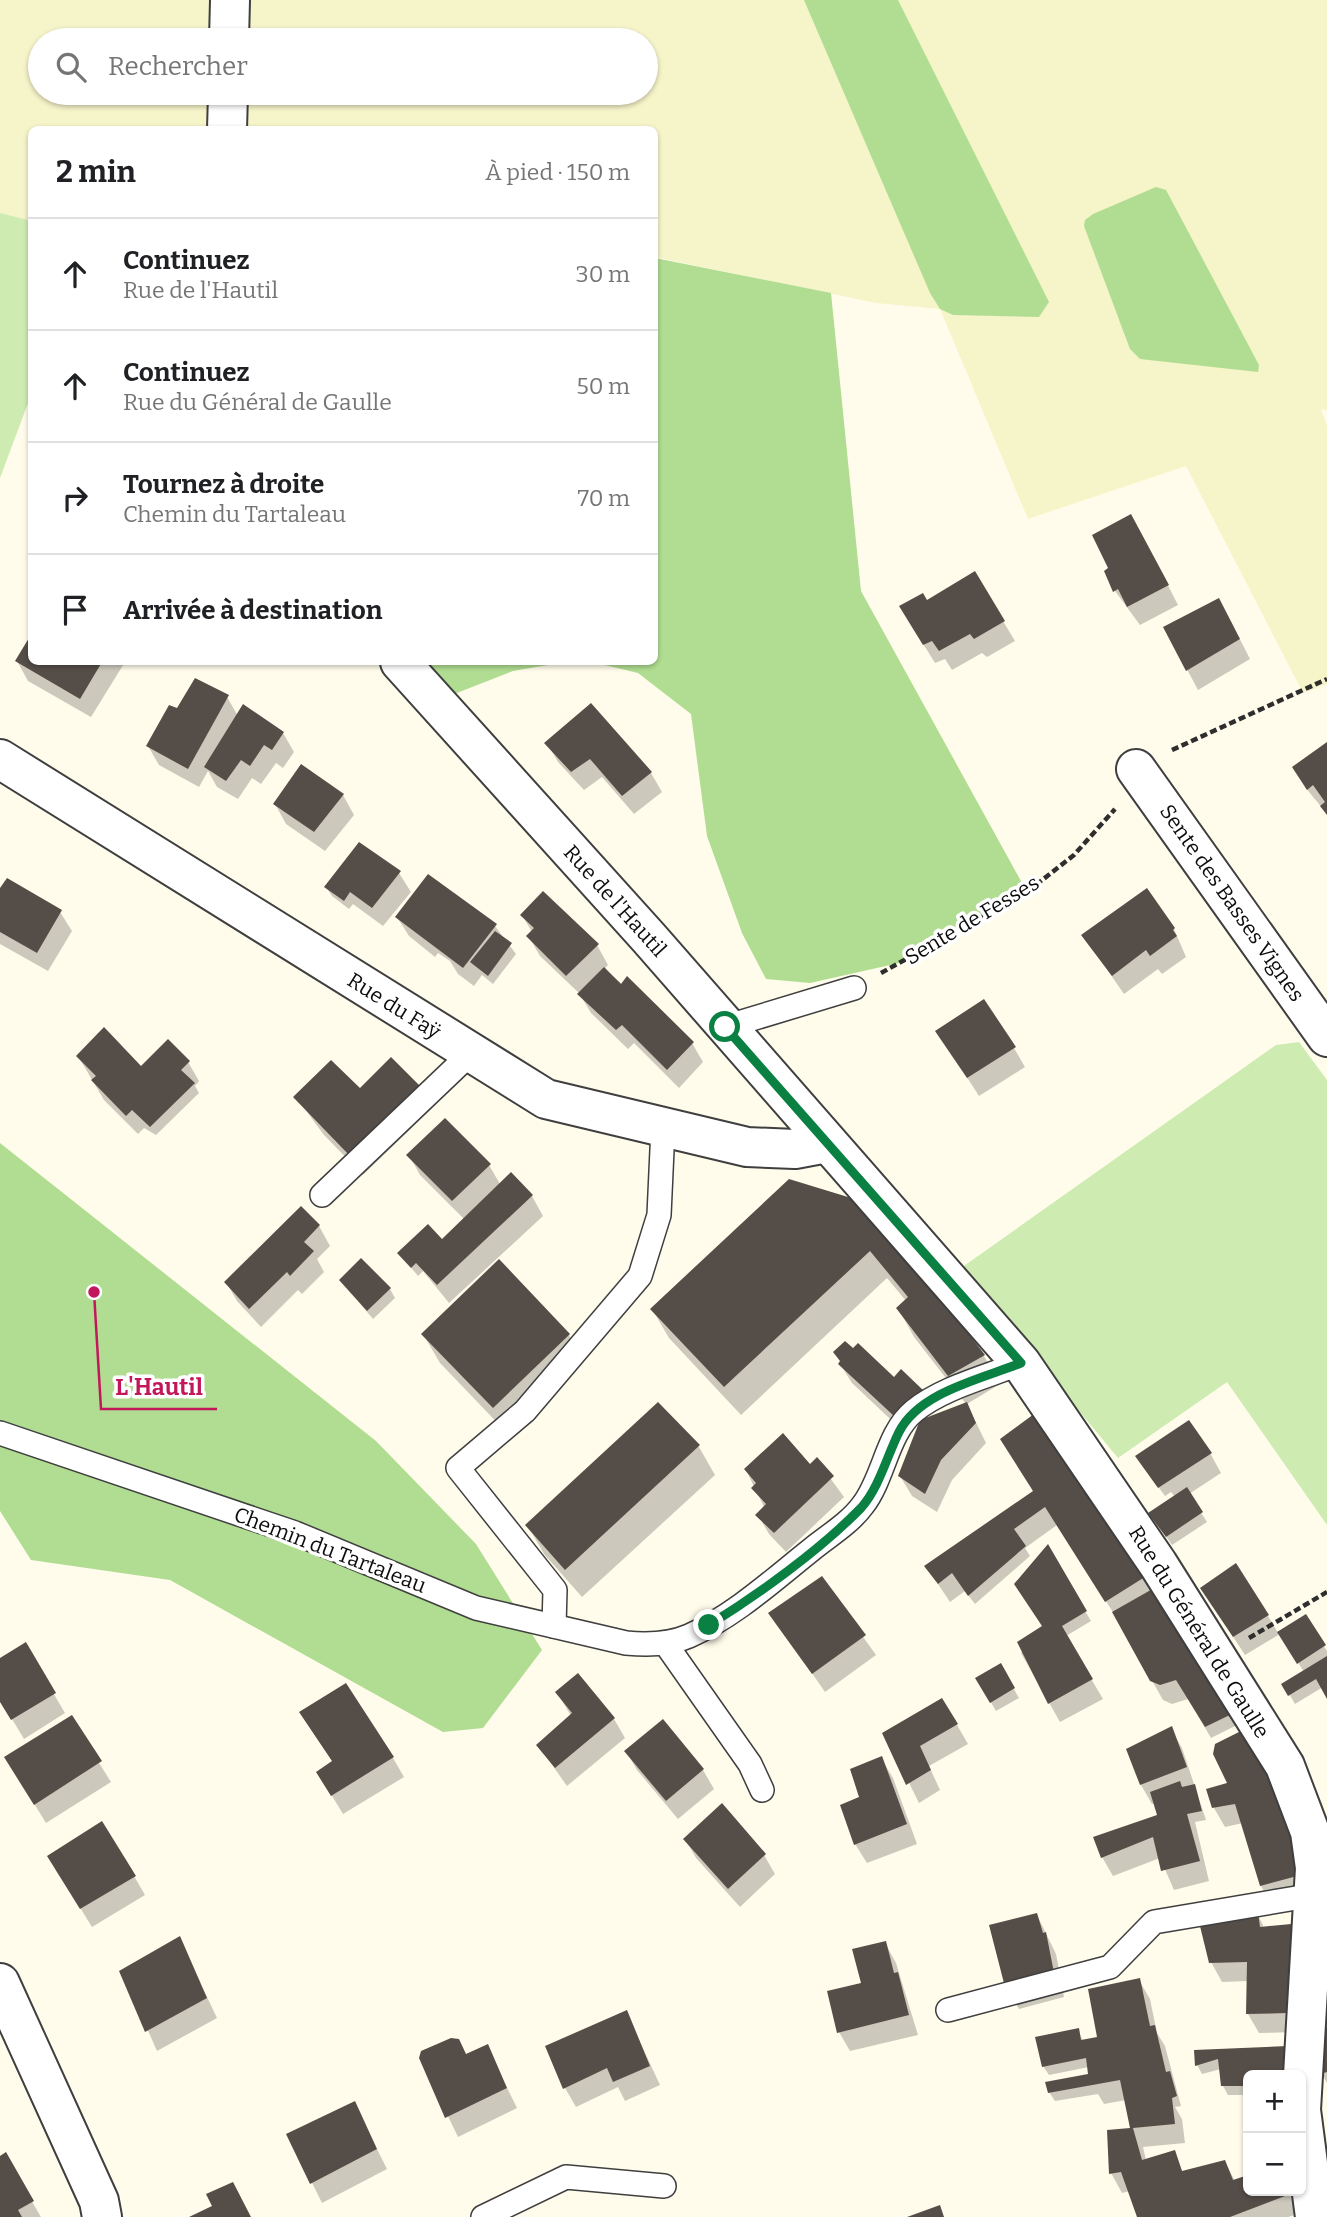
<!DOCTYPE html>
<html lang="fr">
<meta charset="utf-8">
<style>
body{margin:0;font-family:Bitter,serif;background:#f6f6f6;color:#202124}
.controls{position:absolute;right:21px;bottom:21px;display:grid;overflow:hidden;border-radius:10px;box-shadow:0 2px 5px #0004}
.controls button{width:63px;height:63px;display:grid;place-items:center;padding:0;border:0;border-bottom:2px solid #e0e0e0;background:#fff;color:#202124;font:35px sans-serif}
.stop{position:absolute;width:21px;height:21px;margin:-16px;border:5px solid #0b8043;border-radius:50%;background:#fff}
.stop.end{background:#0b8043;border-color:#fff;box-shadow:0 2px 7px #0008}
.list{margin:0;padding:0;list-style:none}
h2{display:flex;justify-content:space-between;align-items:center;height:91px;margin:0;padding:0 28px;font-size:30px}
h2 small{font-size:23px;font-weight:400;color:#757577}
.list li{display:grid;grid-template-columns:46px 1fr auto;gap:21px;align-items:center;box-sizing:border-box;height:112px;padding:0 28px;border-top:2px solid #e0e0e0}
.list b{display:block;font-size:26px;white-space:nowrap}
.list p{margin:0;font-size:23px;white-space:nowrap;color:#757577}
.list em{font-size:23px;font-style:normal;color:#757577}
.icon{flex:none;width:38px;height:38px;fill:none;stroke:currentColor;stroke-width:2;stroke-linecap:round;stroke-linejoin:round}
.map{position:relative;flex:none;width:1327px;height:2217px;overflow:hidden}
.search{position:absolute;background:#fff;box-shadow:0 2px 5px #0004;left:28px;top:28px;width:630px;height:77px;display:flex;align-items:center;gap:18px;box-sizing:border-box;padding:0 24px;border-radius:38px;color:#757577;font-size:26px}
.panel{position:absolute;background:#fff;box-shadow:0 2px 5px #0004;left:28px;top:126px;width:630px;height:539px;border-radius:10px}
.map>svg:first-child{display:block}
</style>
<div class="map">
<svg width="1327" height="2217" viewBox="0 0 1327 2217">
<rect width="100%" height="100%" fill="#fffceb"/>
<!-- farmland -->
<path fill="#f6f4c9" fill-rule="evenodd" d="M0,0H1327V410L1321,409L1327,426V684L1303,693L1186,466L1028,519L940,309L876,303L655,257L654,130H32L31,221L0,213ZM40,40H646V93H40Z"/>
<!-- green -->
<g fill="#ceebb2">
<path d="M0,213L32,221L31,395L0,478Z"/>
<path d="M1299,1042L1327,1080V1525L1227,1382L1118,1458L961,1268L1276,1045Z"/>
</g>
<!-- forest -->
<g fill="#b0dd91">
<path d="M804,0H898L1049,302L1039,317L953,315L940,309L930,293Z"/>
<path d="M1156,187L1166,190L1259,365L1258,372L1140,359L1130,349L1084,226L1085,220L1093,214Z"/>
<path d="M655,258L831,293L861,591L1027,892L899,963L810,983L766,979L742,933L707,836L691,714L638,673L592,662H654Z"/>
<path d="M422,662H566L513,671L449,696Z"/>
<path d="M0,1143L376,1441L476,1544L542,1650L483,1728L443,1732L170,1580L31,1560L0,1511Z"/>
</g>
<!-- shadow -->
<g fill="#0003">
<path d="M1142,535L1178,605L1140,625L1115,591Z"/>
<path d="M974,573L1015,641L987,657L982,653L952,670L945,659L935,663L912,626L927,603Z"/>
<path d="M1230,620L1250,659L1198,690L1165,628Z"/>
<path d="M17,661L32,662H125L91,717L28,681Z"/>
<path d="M227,697L238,716L283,733L294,752L283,768L276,763L261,784L252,778L238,799L217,787L208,771L199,787L159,765L148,746L178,710Z"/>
<path d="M547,743L651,773L662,792L634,814L602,777L584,790L558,762Z"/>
<path d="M1327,744V814L1305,787Z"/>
<path d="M343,795L354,815L325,851L286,824L275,804Z"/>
<path d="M399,873L411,892L383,926L353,904L349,909L332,896L326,887Z"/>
<path d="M0,891L60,912L72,931L48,971L0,944Z"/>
<path d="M522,915L597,945L608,965L604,969L692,1043L703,1062L679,1088L634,1043L628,1049L591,1013L579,993L540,956L529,937L532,932Z"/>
<path d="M397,917L495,926L516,954L493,984L482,975L474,986L458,974L450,961L438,953L435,957L409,936Z"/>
<path d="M1174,929L1186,957L1162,974L1158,969L1124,994L1083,935Z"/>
<path d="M937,1031L1014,1048L1025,1067L979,1096Z"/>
<path d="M78,1056L141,1068L188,1062L199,1081L195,1086L199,1093L156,1135L144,1128L138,1134L104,1100Z"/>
<path d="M421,1089L432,1108L363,1175L324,1135L296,1097Z"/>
<path d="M409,1155L489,1165L500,1184L511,1174L532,1196L543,1216L449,1303L423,1271L418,1276L399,1253L441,1241L464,1219L420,1175Z"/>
<path d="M860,1203L984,1356L1000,1384L967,1404L986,1443L952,1480L937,1512L912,1496L900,1476L966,1404L914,1337L898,1308L906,1301L887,1278L741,1415L669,1338L652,1309Z"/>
<path d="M301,1208L319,1226L330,1246L317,1259L324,1272L302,1294L298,1290L261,1327L237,1301L226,1282Z"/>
<path d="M341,1281L390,1289L395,1298L373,1319Z"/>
<path d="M423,1334L569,1335L574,1344L510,1436L440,1363Z"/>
<path d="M851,1349L906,1434L852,1383L840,1364Z"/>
<path d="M658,1405L699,1447L715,1475L582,1597L544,1554L528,1526Z"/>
<path d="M1210,1453L1221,1473L1189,1494L1207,1522L1172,1545L1156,1522L1175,1497L1171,1492L1165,1496L1143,1466Z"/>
<path d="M817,1460L844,1497L786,1552L769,1534L758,1515L765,1509L746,1470L810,1466Z"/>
<path d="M1035,1492L1118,1544L1147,1576L1241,1723L1211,1738L1188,1699L1172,1704L1163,1700L1118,1620L1057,1525L1025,1548L1030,1556L975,1604L965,1591L950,1602L926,1566Z"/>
<path d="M1047,1547L1091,1621L1066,1636L1103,1699L1060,1722L1021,1653L1043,1627Z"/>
<path d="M821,1578L876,1655L825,1692L771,1614Z"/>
<path d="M1202,1589L1268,1616L1278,1633L1306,1616L1327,1651V1695L1323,1687L1295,1704L1284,1685L1304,1672L1280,1634L1245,1655Z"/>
<path d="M25,1645L65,1713L24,1739L0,1699V1660Z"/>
<path d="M1000,1665L1019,1698L996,1711L977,1679Z"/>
<path d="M557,1692L614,1719L625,1738L567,1786L538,1745L571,1716Z"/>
<path d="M301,1713L393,1758L404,1777L343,1814L329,1791L333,1762Z"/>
<path d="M71,1718L111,1782L46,1823L22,1784Z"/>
<path d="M957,1725L968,1744L929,1766L940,1790L919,1803L885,1734Z"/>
<path d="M1171,1729L1182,1748L1206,1820L1195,1822L1209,1881L1174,1890L1160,1858L1113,1876L1102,1857L1159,1816L1155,1803L1152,1804L1141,1785Z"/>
<path d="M626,1751L703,1770L714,1789L678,1819L637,1770Z"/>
<path d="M881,1758L893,1778L917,1844L867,1863L855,1844L861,1798Z"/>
<path d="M1230,1784L1311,1895L1272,1905L1261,1886L1243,1823L1225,1827L1214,1808Z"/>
<path d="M685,1839L764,1855L775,1874L740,1907L696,1858Z"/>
<path d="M60,1875L134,1876L145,1895L92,1927Z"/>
<path d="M1257,1914L1262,1923L1298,2032L1259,2033L1248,2014L1249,1981L1222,1982L1211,1962Z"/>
<path d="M1037,1915L1056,1954L1064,1997L1019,2009L1008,1990Z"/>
<path d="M179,1938L217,2018L157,2051L122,1972Z"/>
<path d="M885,1943L896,1963L918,2035L850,2051L839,2032Z"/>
<path d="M1139,1980L1150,1999L1157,2033L1165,2046L1181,2106L1175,2107L1182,2119L1185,2143L1143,2147L1146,2160L1174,2152L1183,2173L1225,2162L1235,2181L1248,2177V2191H1300L1305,2212L1288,2217H1139L1130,2191L1122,2193L1111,2173L1132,2130L1126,2100L1104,2104L1098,2094L1055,2101L1049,2092L1092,2083L1089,2067L1049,2075L1043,2066L1078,2030L1083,2041L1099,2038Z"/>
<path d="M626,2012L660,2085L625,2101L618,2087L576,2107L565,2088Z"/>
<path d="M1327,2029V2083L1322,2074Z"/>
<path d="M487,2047L517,2108L458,2137L420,2058L466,2056Z"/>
<path d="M1196,2052L1298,2075H1248V2095H1228L1223,2086L1221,2069L1202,2074L1197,2065Z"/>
<path d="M354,2103L387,2169L322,2203L288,2134Z"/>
<path d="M5,2155L41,2217H0V2158Z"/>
</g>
<!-- building -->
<g fill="#554d48">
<path d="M1131,514L1169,585L1127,607L1118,589L1113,592L1104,571L1108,568L1092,535Z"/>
<path d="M975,571L1005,621L974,639L970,634L939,651L932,641L923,645L899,606L923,593L927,600Z"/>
<path d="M1219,598L1240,639L1186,671L1163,627Z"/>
<path d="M32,633V662H102L80,699L15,661Z"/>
<path d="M195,678L229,695L188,769L146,746L169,705L177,708Z"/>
<path d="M591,703L652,772L622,796L590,759L571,772L544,743Z"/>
<path d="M243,704L284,732L272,750L264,745L250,766L241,760L226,781L204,767Z"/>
<path d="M1327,742V815L1320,806L1325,802L1313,785L1307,790L1292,767Z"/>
<path d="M301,764L344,794L314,832L273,804Z"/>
<path d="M359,842L401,871L372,908L350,892L344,901L324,887Z"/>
<path d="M428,874L497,924L463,968L395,917Z"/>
<path d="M7,878L62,910L37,953L0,932V888Z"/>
<path d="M1147,888L1175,928L1173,930L1177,936L1150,956L1146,950L1112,976L1081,935Z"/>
<path d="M543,891L599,944L566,976L526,936L534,928L520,915Z"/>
<path d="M495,931L512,943L488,976L470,962Z"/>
<path d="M604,967L621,984L627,976L694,1042L667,1070L622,1025L616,1030L577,994Z"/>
<path d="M984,999L1016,1047L967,1078L935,1031Z"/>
<path d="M104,1027L141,1066L168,1039L190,1061L181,1070L195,1083L150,1127L132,1110L126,1116L91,1080L96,1076L76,1056Z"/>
<path d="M391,1057L422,1088L351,1157L293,1097L331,1060L360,1088Z"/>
<path d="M445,1118L491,1164L452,1201L406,1155Z"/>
<path d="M511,1172L533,1195L437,1285L416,1263L411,1268L397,1253L428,1224L442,1239Z"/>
<path d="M789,1179L861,1201L933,1287L985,1355L948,1376L896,1308L908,1297L870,1251L724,1387L650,1309Z"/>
<path d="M301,1206L320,1225L304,1242L314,1251L290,1276L287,1272L249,1309L224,1282Z"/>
<path d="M361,1258L391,1288L367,1311L339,1280Z"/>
<path d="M499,1259L570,1334L493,1408L421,1334Z"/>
<path d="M845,1341L853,1348L858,1343L894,1377L901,1369L924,1391L894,1416L838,1364L840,1361L833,1352Z"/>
<path d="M658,1402L700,1445L565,1570L525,1525Z"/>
<path d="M967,1402L976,1423L941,1460L925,1494L898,1476L920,1420Z"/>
<path d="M1034,1414L1120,1543L1148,1575L1105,1602L1045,1507L1014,1529L1026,1546L968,1596L952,1573L938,1584L924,1566L1033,1491L1000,1439Z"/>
<path d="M1189,1420L1212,1453L1158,1488L1135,1456Z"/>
<path d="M783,1433L810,1464L817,1457L834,1476L774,1533L755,1515L766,1504L751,1488L756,1483L744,1469Z"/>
<path d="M1187,1487L1203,1512L1166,1537L1148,1513Z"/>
<path d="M1048,1544L1087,1611L1062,1626L1093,1679L1048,1704L1017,1642L1042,1626L1014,1584Z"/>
<path d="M1236,1563L1269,1615L1233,1637L1200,1588Z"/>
<path d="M822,1576L866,1635L812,1674L768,1613Z"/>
<path d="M1156,1587L1236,1712L1205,1727L1176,1680L1160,1685L1150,1681L1112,1612Z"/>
<path d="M1306,1614L1326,1645L1297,1664L1277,1632Z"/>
<path d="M26,1642L56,1693L11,1720L0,1702V1658Z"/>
<path d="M1327,1656V1699L1316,1679L1288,1696L1281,1684Z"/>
<path d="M1001,1663L1015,1688L990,1703L975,1678Z"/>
<path d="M578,1673L615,1718L555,1768L536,1745L572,1713L555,1692Z"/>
<path d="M346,1683L394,1757L331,1796L316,1772L332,1761L299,1712Z"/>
<path d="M942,1698L958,1724L920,1746L931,1770L906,1785L882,1733Z"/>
<path d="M72,1715L102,1761L34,1805L4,1757Z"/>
<path d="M663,1719L704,1769L666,1801L624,1751Z"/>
<path d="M1172,1726L1187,1767L1140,1785L1126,1749Z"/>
<path d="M1247,1728L1276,1774L1301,1875L1260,1886L1235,1804L1212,1808L1206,1789L1227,1783L1213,1754L1215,1744Z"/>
<path d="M882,1756L907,1824L854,1845L840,1805L859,1797L850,1769Z"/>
<path d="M1180,1781L1182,1787L1195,1784L1202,1811L1187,1814L1200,1861L1161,1871L1153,1837L1101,1858L1093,1837L1157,1815L1150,1792Z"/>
<path d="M722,1803L766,1854L728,1889L683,1839Z"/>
<path d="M102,1821L136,1876L80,1909L47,1856Z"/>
<path d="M1258,1912L1260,1927L1302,1923L1288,2013L1246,2014L1247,1962L1209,1963L1199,1922Z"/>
<path d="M1037,1913L1043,1933L1046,1932L1055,1978L1006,1991L989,1925Z"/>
<path d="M180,1936L207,1998L145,2032L119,1971Z"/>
<path d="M886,1941L894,1973L898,1972L909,2015L837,2033L827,1991L861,1983L852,1949Z"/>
<path d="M1140,1978L1150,2026L1155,2025L1166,2072L1170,2071L1177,2096L1172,2098L1175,2124L1133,2128L1142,2160L1175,2150L1182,2171L1225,2160L1233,2180L1248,2175V2191H1298L1230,2217H1137L1121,2172L1109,2174L1107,2130L1130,2128L1120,2080L1048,2093L1045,2082L1088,2074L1086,2058L1042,2067L1035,2037L1079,2028L1081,2040L1097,2037L1088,1989Z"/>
<path d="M627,2010L650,2066L613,2082L607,2068L563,2089L545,2046Z"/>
<path d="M1327,2027V2072L1320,2074V2029Z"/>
<path d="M451,2038L459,2039L466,2054L488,2044L507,2088L445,2118L419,2058L421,2051Z"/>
<path d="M1288,2046V2075H1248V2086H1221L1218,2059L1195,2066L1194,2050Z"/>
<path d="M355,2101L377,2149L310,2184L286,2134Z"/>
<path d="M6,2152L34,2201L18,2210L22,2217H0V2156Z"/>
<path d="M233,2182L251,2217H189L212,2206L206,2194Z"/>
<path d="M940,2205L944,2217H907Z"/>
</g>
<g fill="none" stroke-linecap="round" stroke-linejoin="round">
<defs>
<g id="lane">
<path d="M725,1027L854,988"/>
<path d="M322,1195L470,1054"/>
<path d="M0,1433L295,1533L476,1608L626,1643C647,1645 668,1645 689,1636C734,1616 772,1581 811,1550C828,1536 850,1523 863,1505C884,1478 887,1433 914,1411C942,1388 986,1377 1021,1363"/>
<path d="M554,1626L555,1590L458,1468L525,1411L640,1276L659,1215L663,1128"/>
<path d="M665,1643L750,1764L762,1790"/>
<path d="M948,2010L1110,1967L1154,1922L1314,1895"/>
<path d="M483,2217L566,2177L664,2186"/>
</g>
<g id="street">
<path d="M229,40L230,0"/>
<path d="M227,130L228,93"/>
<path d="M400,662L649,938L1021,1363L1158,1564L1285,1766L1310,1832L1315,1868L1301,2110L1315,2217"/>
<path d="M0,759L546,1099L747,1147L795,1149L827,1143"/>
<path d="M1136,769L1327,1037"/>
<path d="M0,1983L99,2201L102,2217"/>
</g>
</defs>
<!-- lane casing -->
<use href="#lane" stroke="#3f3f3f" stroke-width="26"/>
<!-- street casing -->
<use href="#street" stroke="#3f3f3f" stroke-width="42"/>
<!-- path -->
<g stroke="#2e2e2e" stroke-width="4.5" stroke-dasharray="7 3.5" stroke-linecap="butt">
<path d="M1172,750L1327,679"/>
<path d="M881,973L1027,892L1074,855L1115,809"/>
<path d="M1249,1638L1327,1592"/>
</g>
<!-- lane -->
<use href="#lane" stroke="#fff" stroke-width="23"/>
<!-- street -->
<use href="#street" stroke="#fff" stroke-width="38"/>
</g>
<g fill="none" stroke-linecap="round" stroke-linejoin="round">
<!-- route -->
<path stroke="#0b8043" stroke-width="9" d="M709,1625C759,1594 820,1550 861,1508C879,1488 887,1456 899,1432C919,1392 981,1379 1021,1363L725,1027"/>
</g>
<g text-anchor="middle" stroke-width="7" stroke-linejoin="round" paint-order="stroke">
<!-- street labels -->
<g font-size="21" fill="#0c0c0c" stroke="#fff">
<text transform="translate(615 901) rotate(48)" y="7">Rue de l'Hautil</text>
<text transform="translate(1232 903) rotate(55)" y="7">Sente des Basses Vignes</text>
<text transform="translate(972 920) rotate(-31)" y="7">Sente de Fesses</text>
<text transform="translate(394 1006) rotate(32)" y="7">Rue du Faÿ</text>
<text transform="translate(330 1550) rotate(21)" y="7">Chemin du Tartaleau</text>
<text transform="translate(1199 1632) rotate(58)" y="7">Rue du Général de Gaulle</text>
</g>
</g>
<!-- callouts -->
<path fill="none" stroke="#c2185b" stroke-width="2.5" d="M94 1292L101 1409H217"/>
<circle fill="#c2185b" stroke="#fff" stroke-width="2.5" cx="94" cy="1292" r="7"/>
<g font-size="23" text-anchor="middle" font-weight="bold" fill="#c2185b" stroke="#fff" stroke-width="7" stroke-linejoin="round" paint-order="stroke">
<text x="159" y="1395">L'Hautil</text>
</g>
</svg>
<div class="controls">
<button>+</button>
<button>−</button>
</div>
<div class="stop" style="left:725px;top:1027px"></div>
<div class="stop end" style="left:709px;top:1625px"></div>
<div class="search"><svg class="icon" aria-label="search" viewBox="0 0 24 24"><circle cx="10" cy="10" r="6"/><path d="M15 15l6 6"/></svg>Rechercher</div>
<section class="panel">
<h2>2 min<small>À pied · 150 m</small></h2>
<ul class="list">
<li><svg class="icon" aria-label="ahead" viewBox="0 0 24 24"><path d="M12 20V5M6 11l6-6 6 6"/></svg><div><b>Continuez</b><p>Rue de l'Hautil</p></div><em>30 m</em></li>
<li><svg class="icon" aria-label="ahead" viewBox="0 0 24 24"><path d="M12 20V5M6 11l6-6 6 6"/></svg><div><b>Continuez</b><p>Rue du Général de Gaulle</p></div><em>50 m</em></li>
<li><svg class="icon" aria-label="right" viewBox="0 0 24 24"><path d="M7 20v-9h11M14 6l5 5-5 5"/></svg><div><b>Tournez à droite</b><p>Chemin du Tartaleau</p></div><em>70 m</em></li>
<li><svg class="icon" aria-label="arrive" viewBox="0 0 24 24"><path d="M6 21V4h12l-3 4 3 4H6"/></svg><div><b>Arrivée à destination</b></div></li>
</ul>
</section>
</div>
